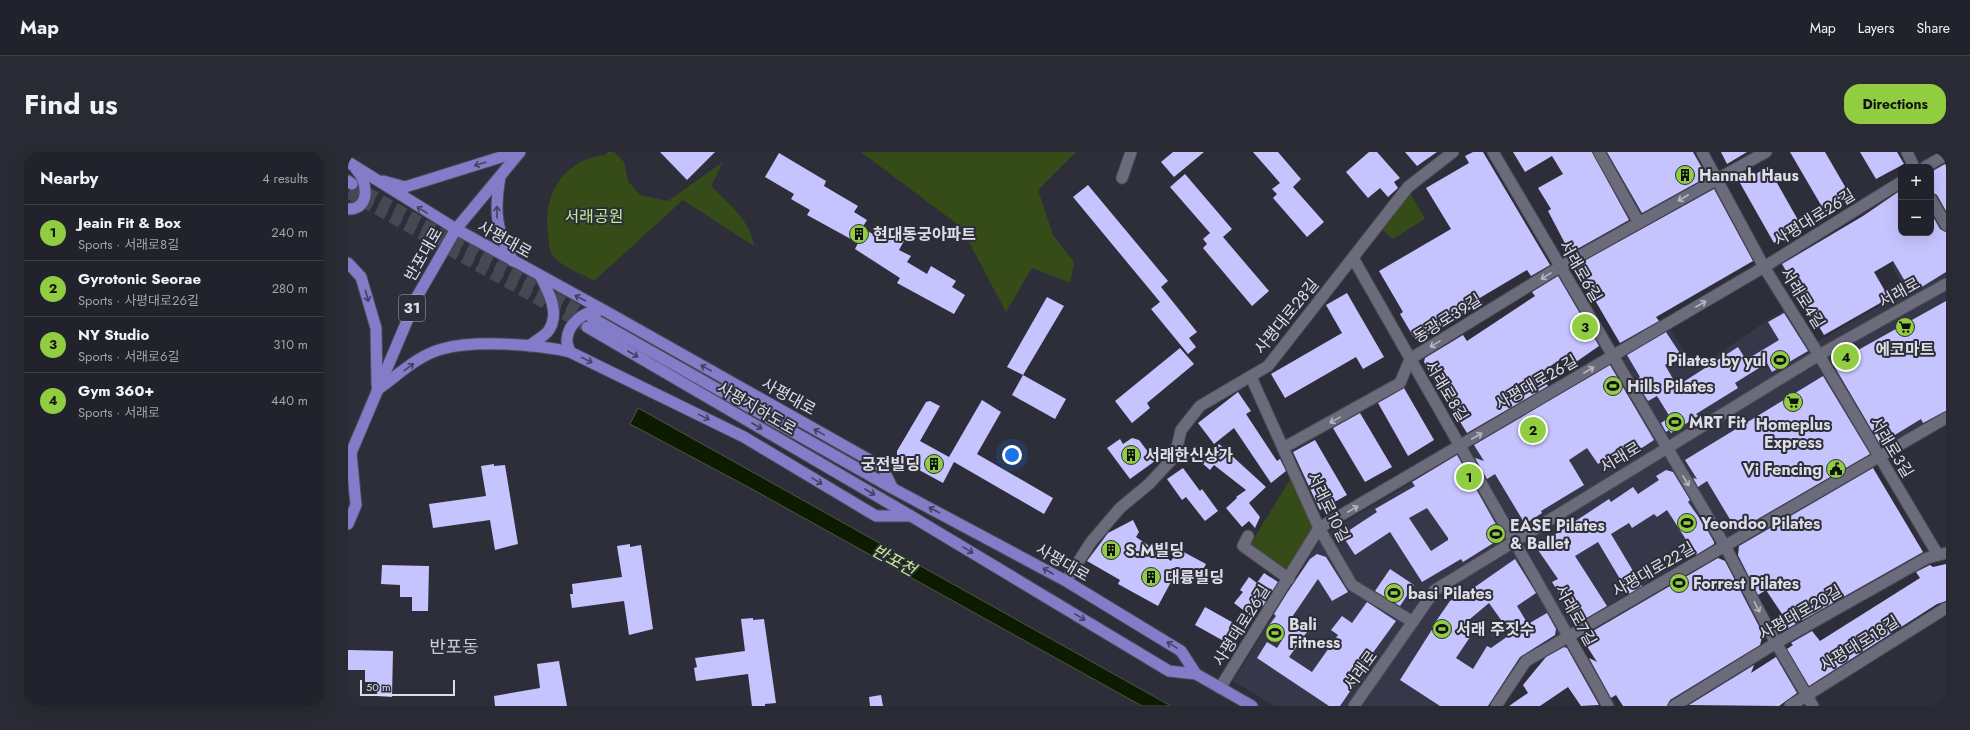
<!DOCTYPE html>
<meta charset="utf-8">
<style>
body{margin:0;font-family:Jost,"Noto Sans KR",sans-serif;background:#2a2a34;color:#f1f3f6}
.controls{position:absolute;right:12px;top:12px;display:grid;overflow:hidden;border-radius:8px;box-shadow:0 4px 16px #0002}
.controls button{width:36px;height:36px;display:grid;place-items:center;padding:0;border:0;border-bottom:1px solid #3f3f48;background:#22222c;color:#f1f3f6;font:20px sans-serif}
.scale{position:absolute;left:12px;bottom:10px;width:95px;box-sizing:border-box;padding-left:4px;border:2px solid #dedee7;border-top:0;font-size:11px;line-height:14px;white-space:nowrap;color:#dedee7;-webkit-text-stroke:3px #2e2e3b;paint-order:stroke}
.you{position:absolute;left:664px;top:303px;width:14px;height:14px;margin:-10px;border:3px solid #fff;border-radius:50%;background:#1a73e8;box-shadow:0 0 0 6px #1a73e833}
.badge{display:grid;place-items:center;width:26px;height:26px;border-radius:50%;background:#90cd41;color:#111;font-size:13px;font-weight:700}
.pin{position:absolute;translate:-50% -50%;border:2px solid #fff;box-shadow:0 1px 4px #0006}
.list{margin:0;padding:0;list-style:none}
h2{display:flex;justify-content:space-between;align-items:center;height:52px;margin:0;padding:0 16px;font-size:17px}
h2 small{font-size:13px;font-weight:400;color:#a2a4a9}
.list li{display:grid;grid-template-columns:26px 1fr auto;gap:12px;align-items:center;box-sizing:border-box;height:56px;padding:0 16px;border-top:1px solid #3f3f48}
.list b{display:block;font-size:15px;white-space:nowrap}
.list p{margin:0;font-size:13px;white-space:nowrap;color:#a2a4a9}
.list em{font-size:13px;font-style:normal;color:#a2a4a9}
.map{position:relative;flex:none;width:1598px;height:554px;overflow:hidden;border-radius:16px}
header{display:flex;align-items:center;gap:24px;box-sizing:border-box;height:56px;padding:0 20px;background:#22222c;border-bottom:1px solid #3f3f48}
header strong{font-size:19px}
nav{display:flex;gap:22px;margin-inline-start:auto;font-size:14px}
.intro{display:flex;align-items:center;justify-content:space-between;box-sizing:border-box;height:96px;padding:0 24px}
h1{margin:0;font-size:28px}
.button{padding:10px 18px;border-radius:16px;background:#90cd41;color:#111;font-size:14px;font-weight:700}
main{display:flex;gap:24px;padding:0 24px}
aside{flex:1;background:#22222c;border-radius:16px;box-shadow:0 4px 16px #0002}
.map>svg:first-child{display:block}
</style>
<header>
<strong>Map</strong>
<nav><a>Map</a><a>Layers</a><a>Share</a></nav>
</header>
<div class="intro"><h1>Find us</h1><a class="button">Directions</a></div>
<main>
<aside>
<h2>Nearby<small>4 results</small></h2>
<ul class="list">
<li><span class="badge">1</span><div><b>Jeain Fit &amp; Box</b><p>Sports · 서래로8길</p></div><em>240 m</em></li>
<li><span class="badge">2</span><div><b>Gyrotonic Seorae</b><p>Sports · 사평대로26길</p></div><em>280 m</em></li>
<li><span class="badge">3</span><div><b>NY Studio</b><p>Sports · 서래로6길</p></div><em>310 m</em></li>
<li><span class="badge">4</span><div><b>Gym 360+</b><p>Sports · 서래로</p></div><em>440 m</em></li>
</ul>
</aside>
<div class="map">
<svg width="1598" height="554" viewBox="0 0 1598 554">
<rect width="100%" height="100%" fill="#2e2e3b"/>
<!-- built -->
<path fill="#37374a" d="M1598,80V258L1169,506L1137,554H927L885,529L970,391L981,380L1322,177L1348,217L1438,156L1462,194L1558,139L1543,113Z"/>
<!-- green -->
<g fill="#354c18">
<path d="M260,0H266L276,10L280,29L292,43L320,49L375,10L363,34C381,52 402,68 406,94L335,48L246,129C234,121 210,115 203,100C201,96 201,87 200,82C194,43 216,7 257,3Z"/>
<path d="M513,0H728L690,38L705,83L726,110L722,131L684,116L658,160L613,75Z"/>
<path d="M1061,39L1077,67L1045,87L1034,78Z"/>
<path d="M943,326L965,376L939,419L902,393Z"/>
</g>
<!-- water -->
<path fill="#0d1b00" stroke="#4c5645" d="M290,256L823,554H794L402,336L282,272Z"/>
<!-- building -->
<g fill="#c5c4ff" fill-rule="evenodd">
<path d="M312,0H367L339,28Z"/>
<path d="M825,0H856L826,25L813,10Z"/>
<path d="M905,0H930L953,27L945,35L976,70L959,85L925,46L929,42L924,37L932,31Z"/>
<path d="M1021,0H1029L1052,26L1046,30L1050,36L1040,45L1032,36L1020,46L998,20Z"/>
<path d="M1057,0H1089L1069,14Z"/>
<path d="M1125,0H1135L1202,113L1183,124L1179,118L1125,150L1126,155L1068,189L1052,162L1055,160L1031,119L1103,77L1078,36L1121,11L1117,4Z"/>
<path d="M1165,0H1244L1281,68L1222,101L1200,59L1203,57L1190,36L1215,22L1204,4L1177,20Z"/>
<path d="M1259,0H1345L1359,25L1294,61Z"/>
<path d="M1373,0H1399L1379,12Z"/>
<path d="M1442,0H1477L1503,45L1477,60Z"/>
<path d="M1512,0H1549L1556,12L1528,27Z"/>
<path d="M431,1L478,29L476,34L510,54L506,60L519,68L514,76L532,86L537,78L556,89L551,98L563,104L559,110L579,122L583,114L608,129L604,135L617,143L606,162L549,131L552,126L507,97L510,91L459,63L462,58L443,47L446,42L417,25Z"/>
<path d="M1597,12L1598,13V59L1589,43L1583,40V20Z"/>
<path d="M1420,15L1454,75L1426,91L1392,31Z"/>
<path d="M837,22L884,77L875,85L921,139L904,154L855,96L859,92L855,87L862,81L822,35Z"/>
<path d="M740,33L820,129L813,135L849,180L841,186L848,195L840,202L803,157L812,150L725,45Z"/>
<path d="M1366,37L1405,109L1308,165L1311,169L1272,191L1227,114Z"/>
<path d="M1553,38V81H1583V61L1592,77L1598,80V120L1564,141L1545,109L1526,120L1541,146L1476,183L1434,112L1515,64Z"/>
<path d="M1210,124L1251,194L1228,210L1222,201L1192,221L1200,234L1119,281L1086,228L1076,210L1077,206L1115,183L1119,189L1187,144L1184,140Z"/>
<path d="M999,141L1036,205L1015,217L1008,205L937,246L923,222L994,181L978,153Z"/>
<path d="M699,145L716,154L675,223L659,215Z"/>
<path d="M1598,149V259L1575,271L1573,267L1532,292L1485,212Z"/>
<path d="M1436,161L1460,199L1424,220L1419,211L1387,231L1390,236L1348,262L1350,264L1323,281L1321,278L1318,280L1313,271L1322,265L1309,244L1300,249L1287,228L1292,225L1279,203L1318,180L1333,203L1317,213L1329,234L1390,195L1398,208L1431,188L1420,170Z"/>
<path d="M832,196L846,212L799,251L802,256L784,271L767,249Z"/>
<path d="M1262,213L1306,288L1283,303L1277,295L1250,312L1239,296L1221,308L1236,333L1193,359L1194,361L1177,372L1147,322L1139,327L1127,306L1136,309L1126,293Z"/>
<path d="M675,223L718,247L707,267L664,243Z"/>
<path d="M1475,224L1522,302L1389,379L1359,329L1350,335L1345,326L1349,327L1337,308Z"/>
<path d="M1056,236L1086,288L1060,304L1030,251Z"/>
<path d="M890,240L903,259L898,262L929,309L932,307L938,319L923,331L886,276L866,292L850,271Z"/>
<path d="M634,248L653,260L629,302L705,346L696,362L606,310L595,331L549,306V299L578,250L582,249L592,254L572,289L601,305Z"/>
<path d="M1012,261L1044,315L1017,330L985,276Z"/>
<path d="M784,286L791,288L807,309L782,327L759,296L772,287L775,292Z"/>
<path d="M967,288L999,343L972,358L945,300Z"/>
<path d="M871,292L918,335L901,351L912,365L907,376L901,369L894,375L878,356L889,346L888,345L898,338L866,313L862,318L854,311Z"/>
<path d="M1109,303L1155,385L1115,410L1113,407L1074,430L1042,380L1007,403L994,383L1029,360L1027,357L1067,334L1064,330ZM1079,356L1100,386V388L1083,399L1061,366Z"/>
<path d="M146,312V314L157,313L170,392L147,398L142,368L85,376L81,352L138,344L133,314Z"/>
<path d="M835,316L852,339L854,337L870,359L857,369L838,345L834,348L819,327Z"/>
<path d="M1525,316L1575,400L1435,479L1427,466L1434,462L1418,438L1410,443L1390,403L1391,394Z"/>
<path d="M1318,318L1325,320L1342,348L1340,350L1357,374L1366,390V392L1348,403L1319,358L1309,365L1306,362L1284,376L1281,371L1263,382L1294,434L1281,442L1250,390L1227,404L1259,454L1230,471L1231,468L1229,469L1204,430L1210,427L1188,395L1261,347L1263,350L1285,335L1290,342L1311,328L1308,324Z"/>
<path d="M785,368L791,380L788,385L823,409L830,397L858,412L851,426L839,420L832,433L824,428L810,454L770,432L772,428L739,409L760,381Z"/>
<path d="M282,392V395L293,393L305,477L281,483L276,449L224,456L222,442H225L224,432L274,425L269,394Z"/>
<path d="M969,402L978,405L1000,440L984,449L970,427L942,468L959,480L941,505L964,520L990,483L983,478L994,464L1004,471L1019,450L1048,469L1013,517L1016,519L992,554H981L909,506L919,490L929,496L934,488L919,476L928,464L926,462L939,441L962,407Z"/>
<path d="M1370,406L1377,409L1415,482L1412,493L1322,548L1319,554H1275L1268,543L1263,546L1241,506L1249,510L1235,488L1239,485L1238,483Z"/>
<path d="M1167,407L1188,441L1169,454L1180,472L1199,461L1208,477L1207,483L1172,505L1140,554H1092L1052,528L1085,476L1084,475L1102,449L1124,437ZM1141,451L1163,482L1143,496L1139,494L1125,517L1108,506L1126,479L1116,472Z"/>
<path d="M1598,412V449L1589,452L1461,534L1439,497L1445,493L1443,491L1464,479L1472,489L1572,426L1568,420L1582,413L1585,415Z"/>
<path d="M34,413L81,414L80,459H64V445H52V433L33,432Z"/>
<path d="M1042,417L1066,433L1052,454L1027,439Z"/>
<path d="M916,421L930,430L915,454L912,452L903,464L886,451L895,440L892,438L901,425L909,431Z"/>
<path d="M857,455L891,474L881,492L847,473Z"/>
<path d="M405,466V468L416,467L428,551L417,552V554H404L400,522L348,529L346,516L349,515L347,506L397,499L393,467Z"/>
<path d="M1216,495L1219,496L1251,553L1233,554L1220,535L1192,554H1161L1180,541L1175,533L1198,505Z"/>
<path d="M0,498L45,499L44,545L29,544V530H17V518H0Z"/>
<path d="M1428,505L1449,541L1431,554L1341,553L1406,513L1403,521Z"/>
<path d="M211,509L219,554H147L146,544L192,536L189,512Z"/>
<path d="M533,543L535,554H522L521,545Z"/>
</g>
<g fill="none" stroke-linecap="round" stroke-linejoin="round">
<!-- primary-tunnel -->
<g stroke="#484855" stroke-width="11" stroke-dasharray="11 5.5" stroke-linecap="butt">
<path d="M4,32L244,166"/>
<path d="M0,41L239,175"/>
</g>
<defs>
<g id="minor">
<path d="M1145,0L1377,394L1428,491L1465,554"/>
<path d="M1251,0L1291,71"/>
<path d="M1354,0L1416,115L1471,203L1590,403"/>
<path d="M1559,0L1566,15"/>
<path d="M1577,15L1598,3"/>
<path d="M774,26L783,0"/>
<path d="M1583,47L1598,73"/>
<path d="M1005,106L1260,554"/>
<path d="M903,225L971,376L1004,433L1065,470"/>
<path d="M935,296L1052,231L1062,207L1210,116L1418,0"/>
<path d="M900,384L895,394L941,427"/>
<path d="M718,429L743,390L772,356L801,332L827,304L833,278L852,254L920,214L1060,35L1105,0"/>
<path d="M872,536L971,376L1416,115L1553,30"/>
<path d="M1148,554L1178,509L1598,266"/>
<path d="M1326,554L1428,491L1579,406L1598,401"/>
<path d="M1442,554L1598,456"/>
</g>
<path id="tertiary" d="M1006,554L1087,438L1471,203L1598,132"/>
<g id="primary">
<path d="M0,10L108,77L259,160L534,315L544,335"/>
<path d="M152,25C146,60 148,78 165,109"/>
<path d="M0,29L4,32"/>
<path d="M35,29L57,35L169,0"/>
<path d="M0,57C23,58 20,29 8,17"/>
<path d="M0,111L13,125L28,176L29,233"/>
<path d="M244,166L544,336L718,429L833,499L848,522"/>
<path d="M239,175L563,364L821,519L848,522L904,554"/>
<path d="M181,194C187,189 197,184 201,178C212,161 201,141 193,125"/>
<path d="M222,200C221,196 218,191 219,187C220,172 236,159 250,159"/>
<path d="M29,238C49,224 70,203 94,197C126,188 189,192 222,200L396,285L528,364H562"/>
<path d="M0,308L70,143L108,77L172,0"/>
<path d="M0,372L8,353L3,301"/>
</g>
</defs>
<!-- minor casing -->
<use href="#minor" stroke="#4a4a55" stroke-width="13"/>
<!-- tertiary casing -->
<use href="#tertiary" stroke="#4a4a55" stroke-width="13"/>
<!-- primary casing -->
<use href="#primary" stroke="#4a4a55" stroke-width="13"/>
<!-- minor -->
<use href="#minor" stroke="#6b6b7b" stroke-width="11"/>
<!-- tertiary -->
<use href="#tertiary" stroke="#6b6b7b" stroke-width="11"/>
<!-- primary -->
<use href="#primary" stroke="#827cc9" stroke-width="11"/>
</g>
<!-- one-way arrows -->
<defs><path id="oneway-shaft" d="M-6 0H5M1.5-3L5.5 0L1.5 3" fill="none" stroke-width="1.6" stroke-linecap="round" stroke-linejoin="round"/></defs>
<g stroke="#43425e">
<use href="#oneway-shaft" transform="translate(132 12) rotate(163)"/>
<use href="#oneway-shaft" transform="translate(74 58) rotate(-149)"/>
<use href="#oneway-shaft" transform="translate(149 60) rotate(-91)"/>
<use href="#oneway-shaft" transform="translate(19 144) rotate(74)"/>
<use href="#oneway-shaft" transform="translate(232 146) rotate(-152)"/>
<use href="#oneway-shaft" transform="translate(285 202) rotate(30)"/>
<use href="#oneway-shaft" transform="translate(239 208) rotate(26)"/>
<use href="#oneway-shaft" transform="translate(61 215) rotate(-36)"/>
<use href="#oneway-shaft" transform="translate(358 216) rotate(-151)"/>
<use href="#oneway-shaft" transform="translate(356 265) rotate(26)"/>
<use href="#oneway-shaft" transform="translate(409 274) rotate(30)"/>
<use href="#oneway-shaft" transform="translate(471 280) rotate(-151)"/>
<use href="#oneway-shaft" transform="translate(469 329) rotate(31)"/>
<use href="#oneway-shaft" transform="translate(522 340) rotate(30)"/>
<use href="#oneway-shaft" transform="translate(586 358) rotate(-152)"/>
<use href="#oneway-shaft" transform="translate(620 398) rotate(31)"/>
<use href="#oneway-shaft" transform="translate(700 419) rotate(-150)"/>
<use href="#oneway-shaft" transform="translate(732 465) rotate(31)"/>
<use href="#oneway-shaft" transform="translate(824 493) rotate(-149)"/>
</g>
<g stroke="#b6b6c1">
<use href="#oneway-shaft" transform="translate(1335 46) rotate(150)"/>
<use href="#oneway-shaft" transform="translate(1198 124) rotate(148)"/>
<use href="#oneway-shaft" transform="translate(1353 152) rotate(-30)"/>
<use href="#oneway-shaft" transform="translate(1087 192) rotate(148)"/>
<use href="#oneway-shaft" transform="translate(1241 218) rotate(-30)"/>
<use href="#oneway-shaft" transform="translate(987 268) rotate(151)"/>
<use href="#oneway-shaft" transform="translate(1129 284) rotate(-30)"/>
<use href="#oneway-shaft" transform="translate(1338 329) rotate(59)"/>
<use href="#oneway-shaft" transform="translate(1005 357) rotate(-30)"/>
<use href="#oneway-shaft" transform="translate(1409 455) rotate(62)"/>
</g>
<!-- icons -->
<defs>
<symbol id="building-disc" viewBox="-11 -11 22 22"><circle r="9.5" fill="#90cd41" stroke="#2e2e3b"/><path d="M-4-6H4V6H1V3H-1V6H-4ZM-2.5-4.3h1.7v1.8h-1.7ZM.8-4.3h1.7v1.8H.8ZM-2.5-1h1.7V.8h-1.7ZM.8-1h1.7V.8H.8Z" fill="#111"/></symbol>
<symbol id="supermarket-disc" viewBox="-11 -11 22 22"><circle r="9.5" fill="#90cd41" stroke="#2e2e3b"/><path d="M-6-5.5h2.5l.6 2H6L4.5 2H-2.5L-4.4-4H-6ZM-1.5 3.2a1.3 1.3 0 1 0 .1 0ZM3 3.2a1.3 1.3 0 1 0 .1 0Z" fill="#111"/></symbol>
<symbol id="stadium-disc" viewBox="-11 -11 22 22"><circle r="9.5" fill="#90cd41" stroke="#2e2e3b"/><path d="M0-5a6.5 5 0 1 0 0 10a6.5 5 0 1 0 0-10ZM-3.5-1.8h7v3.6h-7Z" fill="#111"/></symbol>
<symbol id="civic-disc" viewBox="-11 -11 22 22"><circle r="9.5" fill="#90cd41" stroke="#2e2e3b"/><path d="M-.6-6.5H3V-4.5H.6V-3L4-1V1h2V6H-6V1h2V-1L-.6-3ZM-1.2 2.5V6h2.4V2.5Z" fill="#111"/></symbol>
</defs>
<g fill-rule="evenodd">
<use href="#building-disc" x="1326" y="12" width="22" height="22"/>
<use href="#building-disc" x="500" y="71" width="22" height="22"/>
<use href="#supermarket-disc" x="1546" y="164" width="22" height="22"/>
<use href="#stadium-disc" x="1421" y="197" width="22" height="22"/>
<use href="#stadium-disc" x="1254" y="223" width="22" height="22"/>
<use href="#supermarket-disc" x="1434" y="239" width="22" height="22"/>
<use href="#stadium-disc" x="1316" y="259" width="22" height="22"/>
<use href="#building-disc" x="772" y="292" width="22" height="22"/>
<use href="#building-disc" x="575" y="301" width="22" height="22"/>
<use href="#civic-disc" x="1477" y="306" width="22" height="22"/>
<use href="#stadium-disc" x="1328" y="360" width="22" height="22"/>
<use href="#stadium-disc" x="1137" y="371" width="22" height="22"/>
<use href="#building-disc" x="752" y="387" width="22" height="22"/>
<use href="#building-disc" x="792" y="414" width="22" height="22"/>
<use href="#stadium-disc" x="1320" y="420" width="22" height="22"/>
<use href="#stadium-disc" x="1035" y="430" width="22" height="22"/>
<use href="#stadium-disc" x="1083" y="466" width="22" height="22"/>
<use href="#stadium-disc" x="916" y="470" width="22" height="22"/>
</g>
<g text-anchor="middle" stroke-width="4" stroke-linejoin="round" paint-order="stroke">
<!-- shield labels -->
<rect fill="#2e2e3b" stroke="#a9a9b3" stroke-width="1" x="51" y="143" width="26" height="26" rx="3"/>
<g font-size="15" font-weight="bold" fill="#dedee7">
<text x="64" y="161">31</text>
</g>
<!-- poi labels -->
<g font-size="16" font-weight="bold" fill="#dedee7" stroke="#2e2e3b" text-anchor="start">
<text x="1351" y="29">Hannah Haus</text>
<text x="525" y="88">현대동궁아파트</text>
<text x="1557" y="203" text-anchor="middle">에코마트</text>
<text x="1418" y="214" text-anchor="end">Pilates by yul</text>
<text x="1279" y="240">Hills Pilates</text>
<text x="1341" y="276">MRT Fit</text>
<text x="1445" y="278" text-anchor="middle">Homeplus<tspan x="1445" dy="18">Express</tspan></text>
<text x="797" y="309">서래한신상가</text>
<text x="572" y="318" text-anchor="end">궁전빌딩</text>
<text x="1474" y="323" text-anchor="end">Vi Fencing</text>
<text x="1353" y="377">Yeondoo Pilates</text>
<text x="1162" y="379">EASE Pilates<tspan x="1162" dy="18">&amp; Ballet</tspan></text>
<text x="777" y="404">S.M빌딩</text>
<text x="817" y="431">대륭빌딩</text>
<text x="1345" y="437">Forrest Pilates</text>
<text x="1060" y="447">basi Pilates</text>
<text x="941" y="478">Bali<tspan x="941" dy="18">Fitness</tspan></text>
<text x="1108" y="483">서래 주짓수</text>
</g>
<!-- park labels -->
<g font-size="16" fill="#bceb8c" stroke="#2e2e3b">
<text x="246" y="70">서래공원</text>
</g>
<!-- street labels -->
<g font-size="16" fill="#dedee7" stroke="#2e2e3b">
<text transform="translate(1466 65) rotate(-32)" y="6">사평대로26길</text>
<text transform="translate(157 87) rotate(29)" y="6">사평대로</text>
<text transform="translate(75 102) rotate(-60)" y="6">반포대로</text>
<text transform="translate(1233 119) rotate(60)" y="6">서래로6길</text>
<text transform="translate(1551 140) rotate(-29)" y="6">서래로</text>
<text transform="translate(1455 146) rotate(58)" y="6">서래로4길</text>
<text transform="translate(938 164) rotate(-51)" y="6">사평대로28길</text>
<text transform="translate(1099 166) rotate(-32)" y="6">동광로39길</text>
<text transform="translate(1188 230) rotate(-30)" y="6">사평대로26길</text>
<text transform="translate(1099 239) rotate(59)" y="6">서래로8길</text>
<text transform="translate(441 244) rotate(29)" y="6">사평대로</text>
<text transform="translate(409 256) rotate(30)" y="6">사평지하도로</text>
<text transform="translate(1544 295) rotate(59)" y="6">서래로3길</text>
<text transform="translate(1272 305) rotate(-31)" y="6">서래로</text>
<text transform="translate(981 355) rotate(64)" y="6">서래로10길</text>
<text transform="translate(715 410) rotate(30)" y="6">사평대로</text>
<text transform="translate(1305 417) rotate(-30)" y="6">사평대로22길</text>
<text transform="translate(1452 460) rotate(-30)" y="6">사평대로20길</text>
<text transform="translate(1228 463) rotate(61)" y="6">서래로7길</text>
<text transform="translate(893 473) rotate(-58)" y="6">사평대로26길</text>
<text transform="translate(1511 491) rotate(-32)" y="6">사평대로18길</text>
<text transform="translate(1012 518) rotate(-54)" y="6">서래로</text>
</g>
<!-- water labels -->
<g font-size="17" font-style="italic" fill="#bfee8f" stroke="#2e2e3b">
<text transform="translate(546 408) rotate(29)" y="6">반포천</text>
</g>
<!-- quarter labels -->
<g font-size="18" fill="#c9cadb" stroke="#2e2e3b">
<text x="106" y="501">반포동</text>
</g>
</g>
</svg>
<div class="controls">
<button>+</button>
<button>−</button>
</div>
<div class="scale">50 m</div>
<div class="you"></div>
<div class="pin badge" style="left:1121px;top:325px">1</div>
<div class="pin badge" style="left:1185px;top:278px">2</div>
<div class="pin badge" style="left:1237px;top:175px">3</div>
<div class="pin badge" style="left:1498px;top:205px">4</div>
</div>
</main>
